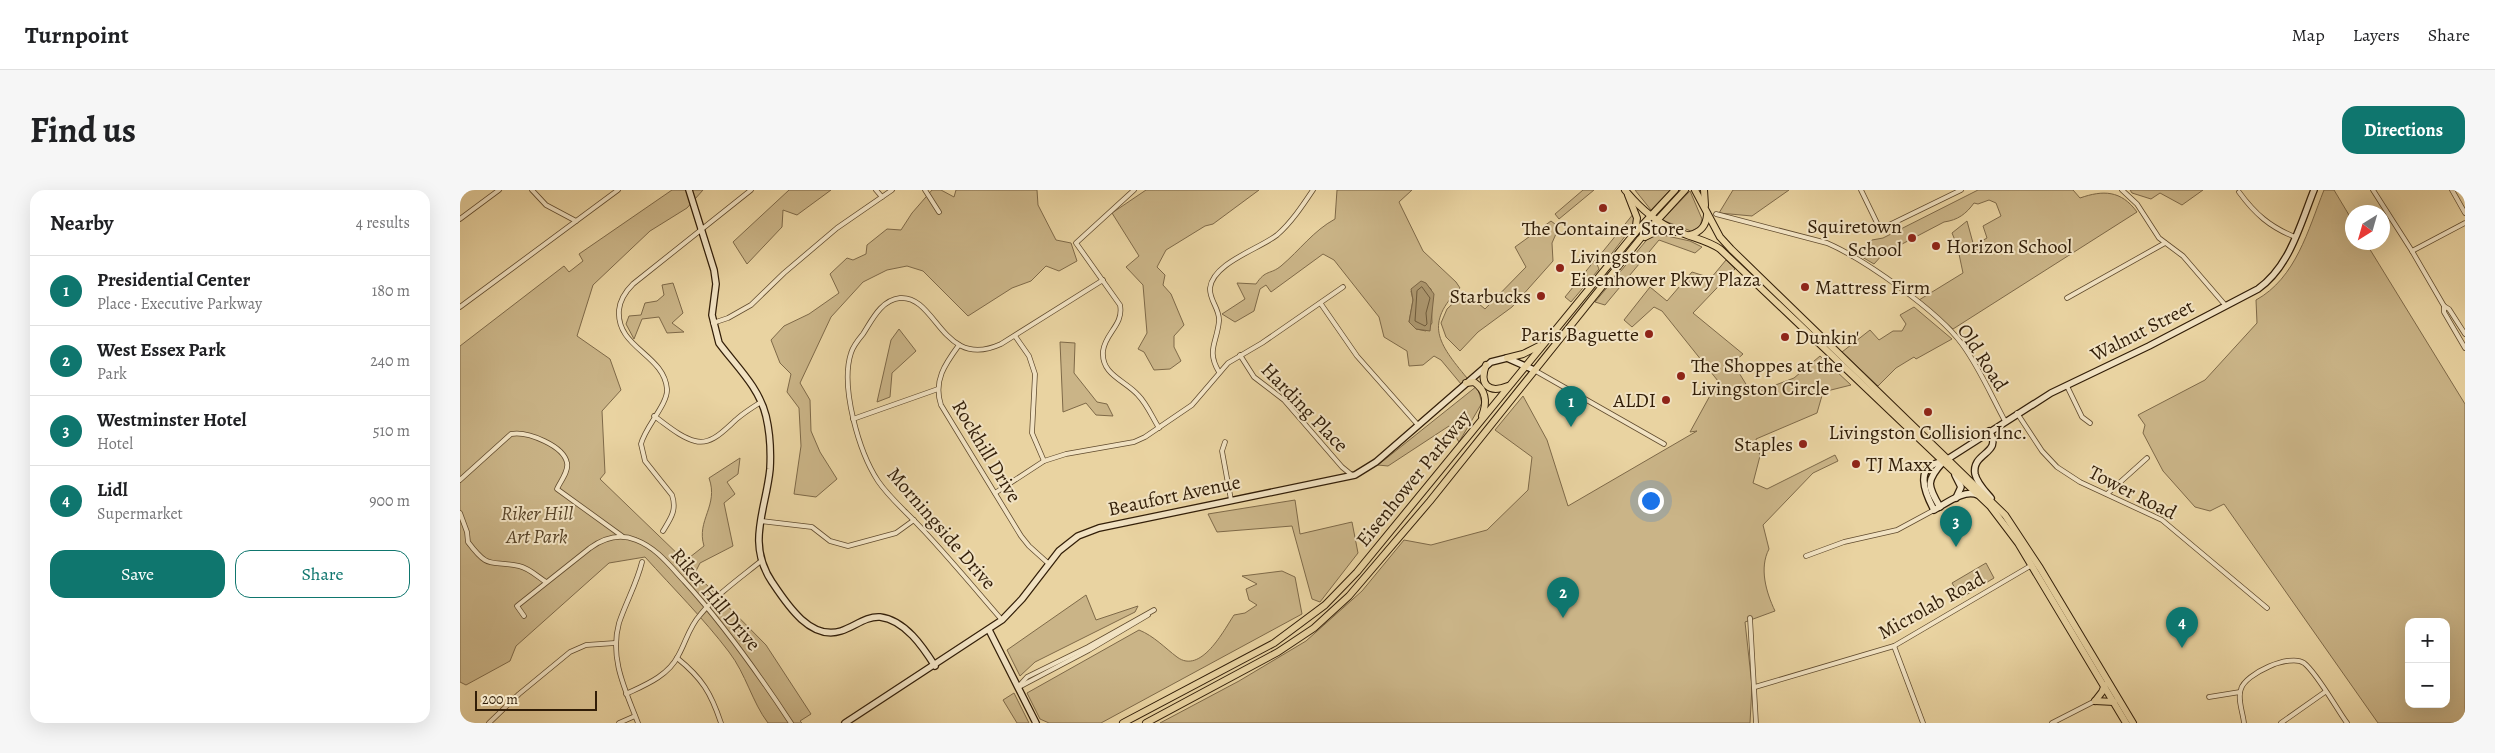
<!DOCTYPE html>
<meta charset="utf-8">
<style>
body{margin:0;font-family:Alegreya,serif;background:#f6f6f6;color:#202124}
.controls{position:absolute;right:15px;bottom:15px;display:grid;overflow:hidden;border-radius:10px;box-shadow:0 5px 20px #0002}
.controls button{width:45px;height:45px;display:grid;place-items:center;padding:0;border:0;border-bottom:1px solid #e0e0e0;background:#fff;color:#202124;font:25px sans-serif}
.compass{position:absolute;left:1885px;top:15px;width:45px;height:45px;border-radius:50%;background:#fff;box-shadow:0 5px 20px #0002;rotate:217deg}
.scale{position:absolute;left:15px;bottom:12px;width:122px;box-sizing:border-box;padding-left:5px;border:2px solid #321e08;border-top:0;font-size:14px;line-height:18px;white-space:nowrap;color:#321e08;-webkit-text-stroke:4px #f1e2c2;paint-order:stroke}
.you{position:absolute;left:1190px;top:310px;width:18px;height:18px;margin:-12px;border:4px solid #fff;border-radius:50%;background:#1a73e8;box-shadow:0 0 0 8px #1a73e833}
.badge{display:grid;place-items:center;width:32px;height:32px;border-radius:50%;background:#0f766e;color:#fff;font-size:16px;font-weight:700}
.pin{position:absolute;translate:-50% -41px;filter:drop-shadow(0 1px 2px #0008)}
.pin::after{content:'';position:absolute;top:26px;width:18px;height:15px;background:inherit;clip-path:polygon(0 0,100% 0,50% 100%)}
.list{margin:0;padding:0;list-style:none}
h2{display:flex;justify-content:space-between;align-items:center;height:65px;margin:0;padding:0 20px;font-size:21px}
h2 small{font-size:16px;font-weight:400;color:#757577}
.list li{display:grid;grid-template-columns:32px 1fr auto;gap:15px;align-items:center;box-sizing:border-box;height:70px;padding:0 20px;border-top:1px solid #e0e0e0}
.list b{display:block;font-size:19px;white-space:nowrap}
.list p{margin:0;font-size:16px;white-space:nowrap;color:#757577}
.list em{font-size:16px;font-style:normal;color:#757577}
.actions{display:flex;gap:10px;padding:15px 20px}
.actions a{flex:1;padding:11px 0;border:1px solid #0f766e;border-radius:15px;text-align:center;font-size:18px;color:#0f766e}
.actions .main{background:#0f766e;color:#fff}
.map{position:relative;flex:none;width:2005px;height:533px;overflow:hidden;border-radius:15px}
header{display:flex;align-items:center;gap:30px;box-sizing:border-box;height:70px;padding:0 25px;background:#fff;border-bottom:1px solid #e0e0e0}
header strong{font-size:24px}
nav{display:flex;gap:28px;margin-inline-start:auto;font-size:18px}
.intro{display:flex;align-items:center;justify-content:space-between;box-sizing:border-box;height:120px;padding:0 30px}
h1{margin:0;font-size:35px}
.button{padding:12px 22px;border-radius:15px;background:#0f766e;color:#fff;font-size:18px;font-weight:700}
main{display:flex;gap:30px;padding:0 30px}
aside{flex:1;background:#fff;border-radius:15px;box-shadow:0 5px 20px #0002}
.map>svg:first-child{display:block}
</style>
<header>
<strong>Turnpoint</strong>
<nav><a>Map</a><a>Layers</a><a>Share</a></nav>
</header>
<div class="intro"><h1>Find us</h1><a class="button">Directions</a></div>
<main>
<aside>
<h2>Nearby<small>4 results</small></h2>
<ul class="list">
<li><span class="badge">1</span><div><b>Presidential Center</b><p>Place · Executive Parkway</p></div><em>180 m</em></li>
<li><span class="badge">2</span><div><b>West Essex Park</b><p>Park</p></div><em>240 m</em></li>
<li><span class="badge">3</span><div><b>Westminster Hotel</b><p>Hotel</p></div><em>510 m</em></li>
<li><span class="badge">4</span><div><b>Lidl</b><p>Supermarket</p></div><em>900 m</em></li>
</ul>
<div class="actions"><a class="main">Save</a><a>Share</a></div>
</aside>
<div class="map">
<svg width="2005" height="533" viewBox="0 0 2005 533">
<rect width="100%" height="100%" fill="#e9d3a1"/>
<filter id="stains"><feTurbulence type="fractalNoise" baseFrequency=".004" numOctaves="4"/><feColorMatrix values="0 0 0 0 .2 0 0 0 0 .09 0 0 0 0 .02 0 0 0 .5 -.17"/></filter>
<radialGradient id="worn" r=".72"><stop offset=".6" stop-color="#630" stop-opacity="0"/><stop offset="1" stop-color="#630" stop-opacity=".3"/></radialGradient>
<!-- green -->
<g fill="#cab487" stroke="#7e6948" fill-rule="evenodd">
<path d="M212,0H243L227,18L190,41L133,95L117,146L150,169L161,200L142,221L145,283L140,289L225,371L244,356C236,330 259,316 249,288L280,268L278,284L267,292L275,304L264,313L273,356L240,373L235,383L306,455L351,524L340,531L342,533H308C292,512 286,484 269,462C244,429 213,398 185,367L149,373L56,456L50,471L6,495L0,492V156L104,76L109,82L123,71L119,64Z"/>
<path d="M329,0H371L337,25L323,20L322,37L287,74L273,52Z"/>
<path d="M472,0H481L494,7L496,0H577L578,15L596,50L611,53L617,71L599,81L586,76L571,91L552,98L508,126L463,81L447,76L427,80L403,92L371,127L340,193L350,210L351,241L360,262L377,289L356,307L334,304L341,256L339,218L327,202L331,184L320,173L311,150L324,136L349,124L379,103L370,84L387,68L393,70L406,64L407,55L427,39L441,40L452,23Z"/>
<path d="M686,0H799L753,34L745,36L706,60L697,77L705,85L703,95L711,104L724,135L714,146V157L721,171L710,179L694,180L684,162L678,159L687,143L683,95L666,77L679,66L652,23Z"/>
<path d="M877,0H952L939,12L963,61L996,92L1000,98C964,134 978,153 1007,188L1001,194L981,170L974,166L963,175L949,176L947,161L924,147L919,127L874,70L863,64L811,102L806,95L800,99L794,121L775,132L762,124L785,109L777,93L796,94C806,79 810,85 821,76C840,60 853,41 875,29ZM964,92L971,99L972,133L966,141L956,139L949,132L953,110L951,101Z"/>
<path d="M1123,0H1134L1099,29L1095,24Z"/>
<path d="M1175,0H1210L1191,20Z"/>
<path d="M1273,0H1329L1292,26L1259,23Z"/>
<path d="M1518,0H1613L1620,8C1643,0 1661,0 1677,22L1493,139L1459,110L1503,83L1499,64L1527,48L1523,36L1541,26L1536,13L1529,10L1518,14L1514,13C1506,24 1498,30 1484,32L1423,64L1414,74L1397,64L1412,50L1423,48Z"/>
<path d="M1670,0H1743L1722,15L1700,3L1691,9L1672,3Z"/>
<path d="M1864,0H1874L1892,30V52L1906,53L2005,214V533H1918L1764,314L1750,321L1735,317L1703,281L1683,243L1685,235L1678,225L1745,190L1797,133L1796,110C1836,88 1848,40 1864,0ZM1949,432H1986V514H1949Z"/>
<path d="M1230,1L1242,29L1240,37L1231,41L1202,30Z"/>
<path d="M1174,23L1173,36L1149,67L1143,68L1140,65Z"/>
<path d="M1091,31L1099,37L1092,53L1093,71L1052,117L1018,142L1000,161L986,147L981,133L987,119L1005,102L1025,119L1066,77L1055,57Z"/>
<path d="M1507,31L1513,53L1499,60L1492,43Z"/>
<path d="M1198,44L1230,51L1242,57L1235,63L1199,50L1145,115L1135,112L1190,46Z"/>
<path d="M1135,70L1139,79L1111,112L1105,107Z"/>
<path d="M1266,70L1275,79L1233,123L1283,164L1273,173L1292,204L1334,188L1360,166L1391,195L1363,202L1357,223L1296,249L1300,266L1293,293L1307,299L1375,265L1378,271L1353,283L1303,335L1309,359C1299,378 1306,402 1315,421L1285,432L1292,496L1290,533H700L779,491L846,451L902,401L944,350L971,355L1027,340L1068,300L1072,267L1035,240L1063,206L1087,250L1108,316L1237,241L1230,242L1258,191L1202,121L1194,117L1172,137L1164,130L1190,97L1207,111L1232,82L1251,88Z"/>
<path d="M213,93L223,123L212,133L224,142L207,143L199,127L182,129L174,149L166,134L169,126L181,125L185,113L197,111L204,105L202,95Z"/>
<path d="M1454,117L1492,149L1456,169L1454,167L1436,178L1418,196L1382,162L1410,140L1419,150L1433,141H1442L1446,134L1440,125Z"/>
<path d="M439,139L456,161L432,183L430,207L417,212L431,150Z"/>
<path d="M600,152L615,153L614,183L637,212L647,214L653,226L636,225L626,213L603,222Z"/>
<path d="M1017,196L1022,213L999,252L989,236L928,276L918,275Z"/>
<path d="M835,310L840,344L892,332L898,363L860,412L852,409L832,336L757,342L748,324Z"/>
<path d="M1526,373L1534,388L1501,408L1492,393Z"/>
<path d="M822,381L835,387L842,424L641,533H589L580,529L567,503L679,440C694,446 705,458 717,467C741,485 764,440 774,425L785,423L797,415L789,410L786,399L797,394L782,386Z"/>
<path d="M626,405L636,430L678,416L675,422L575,472L560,486L547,460Z"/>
<path d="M554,503L569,533H557L543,510Z"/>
</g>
<!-- water -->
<path fill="#ab956d" stroke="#7b6545" d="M961,91L966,93L974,104L970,141L956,139L949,132L953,110L951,99Z"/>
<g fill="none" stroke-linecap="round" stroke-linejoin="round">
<!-- shore -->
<path stroke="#6e5a3a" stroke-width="1" d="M962,97L970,108L966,123L967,134L965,136L955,131L957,101Z"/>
<defs>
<g id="street">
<path d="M72,0L86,15L116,31"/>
<path d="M416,0L422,7"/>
<path d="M465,0L479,22"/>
<path d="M674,0L616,53L660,115C664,135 645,143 643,161C641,185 665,190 678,205C687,214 692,227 699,238"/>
<path d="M1401,0L1418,35L1423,38L1501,0"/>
<path d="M1662,0L1677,14L1699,48L1723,66L1766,116"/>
<path d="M1913,0L1952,61L1984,116L1989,119L2005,144"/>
<path d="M1992,0L2005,23"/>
<path d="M1779,2C1795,24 1810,37 1835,47"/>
<path d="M1256,24L1367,53C1404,69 1478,121 1502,154C1519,177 1531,205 1545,231"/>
<path d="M0,29L39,0"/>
<path d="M1952,61L2005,33"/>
<path d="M1607,108L1705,53"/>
<path d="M861,114L897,166L958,235"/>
<path d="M1984,116V122L2005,158"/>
<path d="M0,117L158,0"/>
<path d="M253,133L268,128L291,115L324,83L377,38L432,0"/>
<path d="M555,146L569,166L575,184L572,243L584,271"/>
<path d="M499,155C485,174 473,191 481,215L561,346L569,356L589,374"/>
<path d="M780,165L794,187L824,210L882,277L893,286"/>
<path d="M1074,180L1204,254"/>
<path d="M759,182C746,160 757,153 759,131C760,119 749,110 750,98C753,73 799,59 817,45C831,33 843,15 853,0"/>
<path d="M1607,196L1622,227L1630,233"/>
<path d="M1557,223L1582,261L1597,277L1620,292L1702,330L1807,418"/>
<path d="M194,226C207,235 220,247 235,251C252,256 266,238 278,228C285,222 293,217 301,212"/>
<path d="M393,229L478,199"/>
<path d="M765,252L762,261L771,310"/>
<path d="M0,290L51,244C68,241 104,256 107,273C109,281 100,292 97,299L162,346"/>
<path d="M535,303L584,271L606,264L674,252L685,247L732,215L768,173L802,153L883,97"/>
<path d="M1647,304L1687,268"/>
<path d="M0,323L7,342L8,352C29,380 29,370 59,376C69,378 78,387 86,392"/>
<path d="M301,331L352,337L370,351L388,356L436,343L454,330"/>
<path d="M203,341C211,328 217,320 212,305L185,271L181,254C185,237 208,214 207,199C204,164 156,158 159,120C160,110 166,101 173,94L291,0"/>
<path d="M1346,366L1384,352L1437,340L1474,320"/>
<path d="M64,426L57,416L130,358C144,348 159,343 176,350C197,358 210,376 225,392C265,436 298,483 331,533"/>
<path d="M1290,428L1296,533"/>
<path d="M542,430C516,400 491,370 464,341C449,324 431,310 418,291C399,262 380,197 391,163C393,156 398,150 403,144C412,130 421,110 440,108C477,105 482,181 541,154L643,90"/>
<path d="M1434,456L1463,533"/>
<path d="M217,468C242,488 251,503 261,533"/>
<path d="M558,497L567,487L628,457L694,420"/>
<path d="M559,497L629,460L688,425"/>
<path d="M1295,497L1434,456L1572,375"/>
<path d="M166,504C185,495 208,486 218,466C226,452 229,437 240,425C257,404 280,388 301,371"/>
<path d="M1749,507L1780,502"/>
<path d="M29,533L59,504L110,462L126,455L155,453"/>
<path d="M159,533L175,526"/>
<path d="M178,533C166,501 149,469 159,433C166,412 177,393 182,372"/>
<path d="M1592,533L1635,511"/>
<path d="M1784,533C1783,523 1777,508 1781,499C1785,484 1830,463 1844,473C1857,483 1876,518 1887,533"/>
<path d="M1821,533L1865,502"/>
</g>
<g id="secondary">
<path d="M229,0L254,80L256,94L252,125L259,153C276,176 299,197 306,226C310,243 311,261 310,279C306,320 286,353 312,392C326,413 350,451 381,441C394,437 406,426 420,427C445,430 463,457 475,476"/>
<path d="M1529,241C1544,264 1511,262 1515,284C1517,293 1525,301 1531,308"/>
<path d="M1483,272C1453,275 1465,303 1474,320C1487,313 1504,299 1518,305"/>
<path d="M1495,285L1501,297L1496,308"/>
<path d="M1480,317C1467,295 1466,291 1483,272L1591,203L1689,156L1798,99C1830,76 1840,35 1854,0"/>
<path d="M529,440L576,533"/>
<path d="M385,533L542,430L562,409L599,361L618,346L639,338L895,285L916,272L1031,172L1047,168L1074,180"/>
</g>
<g id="primary">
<path d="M1165,0C1179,17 1197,33 1217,41C1232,48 1247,50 1260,59L1530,316L1558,353L1666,533"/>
<path d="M1235,0L1260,47L1271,59L1545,325L1580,378L1673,533"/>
<path d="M1244,0L1245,15"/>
<path d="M1168,5L1177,28L1175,43"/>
<path d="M1230,45C1241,42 1246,36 1247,25"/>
<path d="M1185,47L1195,42H1216"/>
<path d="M1047,168L1063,164L1079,156"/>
<path d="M1026,175C1019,194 1028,204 1048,196"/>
<path d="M1006,193L1014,192C1027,201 1027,213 1022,226"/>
<path d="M1635,511L1654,512"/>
<path d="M1635,511L1642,502L1645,495"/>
<path d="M663,533L814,453L865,415L897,382L1174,44L1215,0"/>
<path d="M686,533L818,462L854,438L889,406L970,311L1180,49L1225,0"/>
</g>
</defs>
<!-- street casing -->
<use href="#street" stroke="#604b2e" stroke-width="5.5"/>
<!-- secondary casing -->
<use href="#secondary" stroke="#321e08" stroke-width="8"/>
<!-- primary casing -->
<use href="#primary" stroke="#321e08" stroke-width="8"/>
<!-- street -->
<use href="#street" stroke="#f1e2c2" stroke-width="4"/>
<!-- secondary -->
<use href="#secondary" stroke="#f1e2c2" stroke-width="5.5"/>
<!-- primary -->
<use href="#primary" stroke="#e9d3a1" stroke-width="6"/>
</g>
<!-- markers -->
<g fill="#8f2418" stroke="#f1e2c2" stroke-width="2">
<circle cx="1143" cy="18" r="5"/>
<circle cx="1452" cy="48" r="5"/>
<circle cx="1476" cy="56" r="5"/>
<circle cx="1100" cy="78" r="5"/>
<circle cx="1345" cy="97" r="5"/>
<circle cx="1081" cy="106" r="5"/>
<circle cx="1189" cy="144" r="5"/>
<circle cx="1325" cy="147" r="5"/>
<circle cx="1221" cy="186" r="5"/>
<circle cx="1206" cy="210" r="5"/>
<circle cx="1468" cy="222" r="5"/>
<circle cx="1343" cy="254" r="5"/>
<circle cx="1396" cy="274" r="5"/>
</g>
<g text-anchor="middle" stroke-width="4" stroke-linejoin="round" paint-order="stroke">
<!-- poi labels -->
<g font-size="20" fill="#321e08" stroke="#f1e2c2" text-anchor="start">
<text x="1442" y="43" text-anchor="end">Squiretown<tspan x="1442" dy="23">School</tspan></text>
<text x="1143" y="45" text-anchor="middle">The Container Store</text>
<text x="1486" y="63">Horizon School</text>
<text x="1110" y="73">Livingston<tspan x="1110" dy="23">Eisenhower Pkwy Plaza</tspan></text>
<text x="1355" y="104">Mattress Firm</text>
<text x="1071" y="113" text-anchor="end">Starbucks</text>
<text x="1179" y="151" text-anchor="end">Paris Baguette</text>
<text x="1335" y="154">Dunkin'</text>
<text x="1231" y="182">The Shoppes at the<tspan x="1231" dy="23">Livingston Circle</tspan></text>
<text x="1196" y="217" text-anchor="end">ALDI</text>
<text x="1468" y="249" text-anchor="middle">Livingston Collision Inc.</text>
<text x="1333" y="261" text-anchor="end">Staples</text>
<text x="1406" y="281">TJ Maxx</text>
</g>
<!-- street labels -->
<g font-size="20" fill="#321e08" stroke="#f1e2c2">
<text transform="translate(1682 140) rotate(-27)" y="7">Walnut Street</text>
<text transform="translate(1523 167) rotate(57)" y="7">Old Road</text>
<text transform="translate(845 217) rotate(46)" y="7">Harding Place</text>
<text transform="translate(527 261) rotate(59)" y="7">Rockhill Drive</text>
<text transform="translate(953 288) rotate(-51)" y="7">Eisenhower Parkway</text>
<text transform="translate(1673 302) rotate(27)" y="7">Tower Road</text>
<text transform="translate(714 305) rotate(-12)" y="7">Beaufort Avenue</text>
<text transform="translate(482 338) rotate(49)" y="7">Morningside Drive</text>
<text transform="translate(256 409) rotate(50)" y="7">Riker Hill Drive</text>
<text transform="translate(1471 415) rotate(-29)" y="7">Microlab Road</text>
</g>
<!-- park labels -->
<g font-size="20" font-style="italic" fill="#584428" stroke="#f1e2c2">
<text x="77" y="330">Riker Hill<tspan x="77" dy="23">Art Park</tspan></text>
</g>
</g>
<rect width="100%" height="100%" filter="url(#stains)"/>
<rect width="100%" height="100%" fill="url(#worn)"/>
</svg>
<div class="controls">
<button>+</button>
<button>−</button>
</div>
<svg class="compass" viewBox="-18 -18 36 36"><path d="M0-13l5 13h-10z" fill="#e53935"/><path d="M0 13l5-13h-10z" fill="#757577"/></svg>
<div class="scale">200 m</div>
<div class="you"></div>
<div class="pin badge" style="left:1111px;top:237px">1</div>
<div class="pin badge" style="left:1103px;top:428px">2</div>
<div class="pin badge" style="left:1496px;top:357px">3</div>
<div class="pin badge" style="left:1722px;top:458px">4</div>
</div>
</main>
